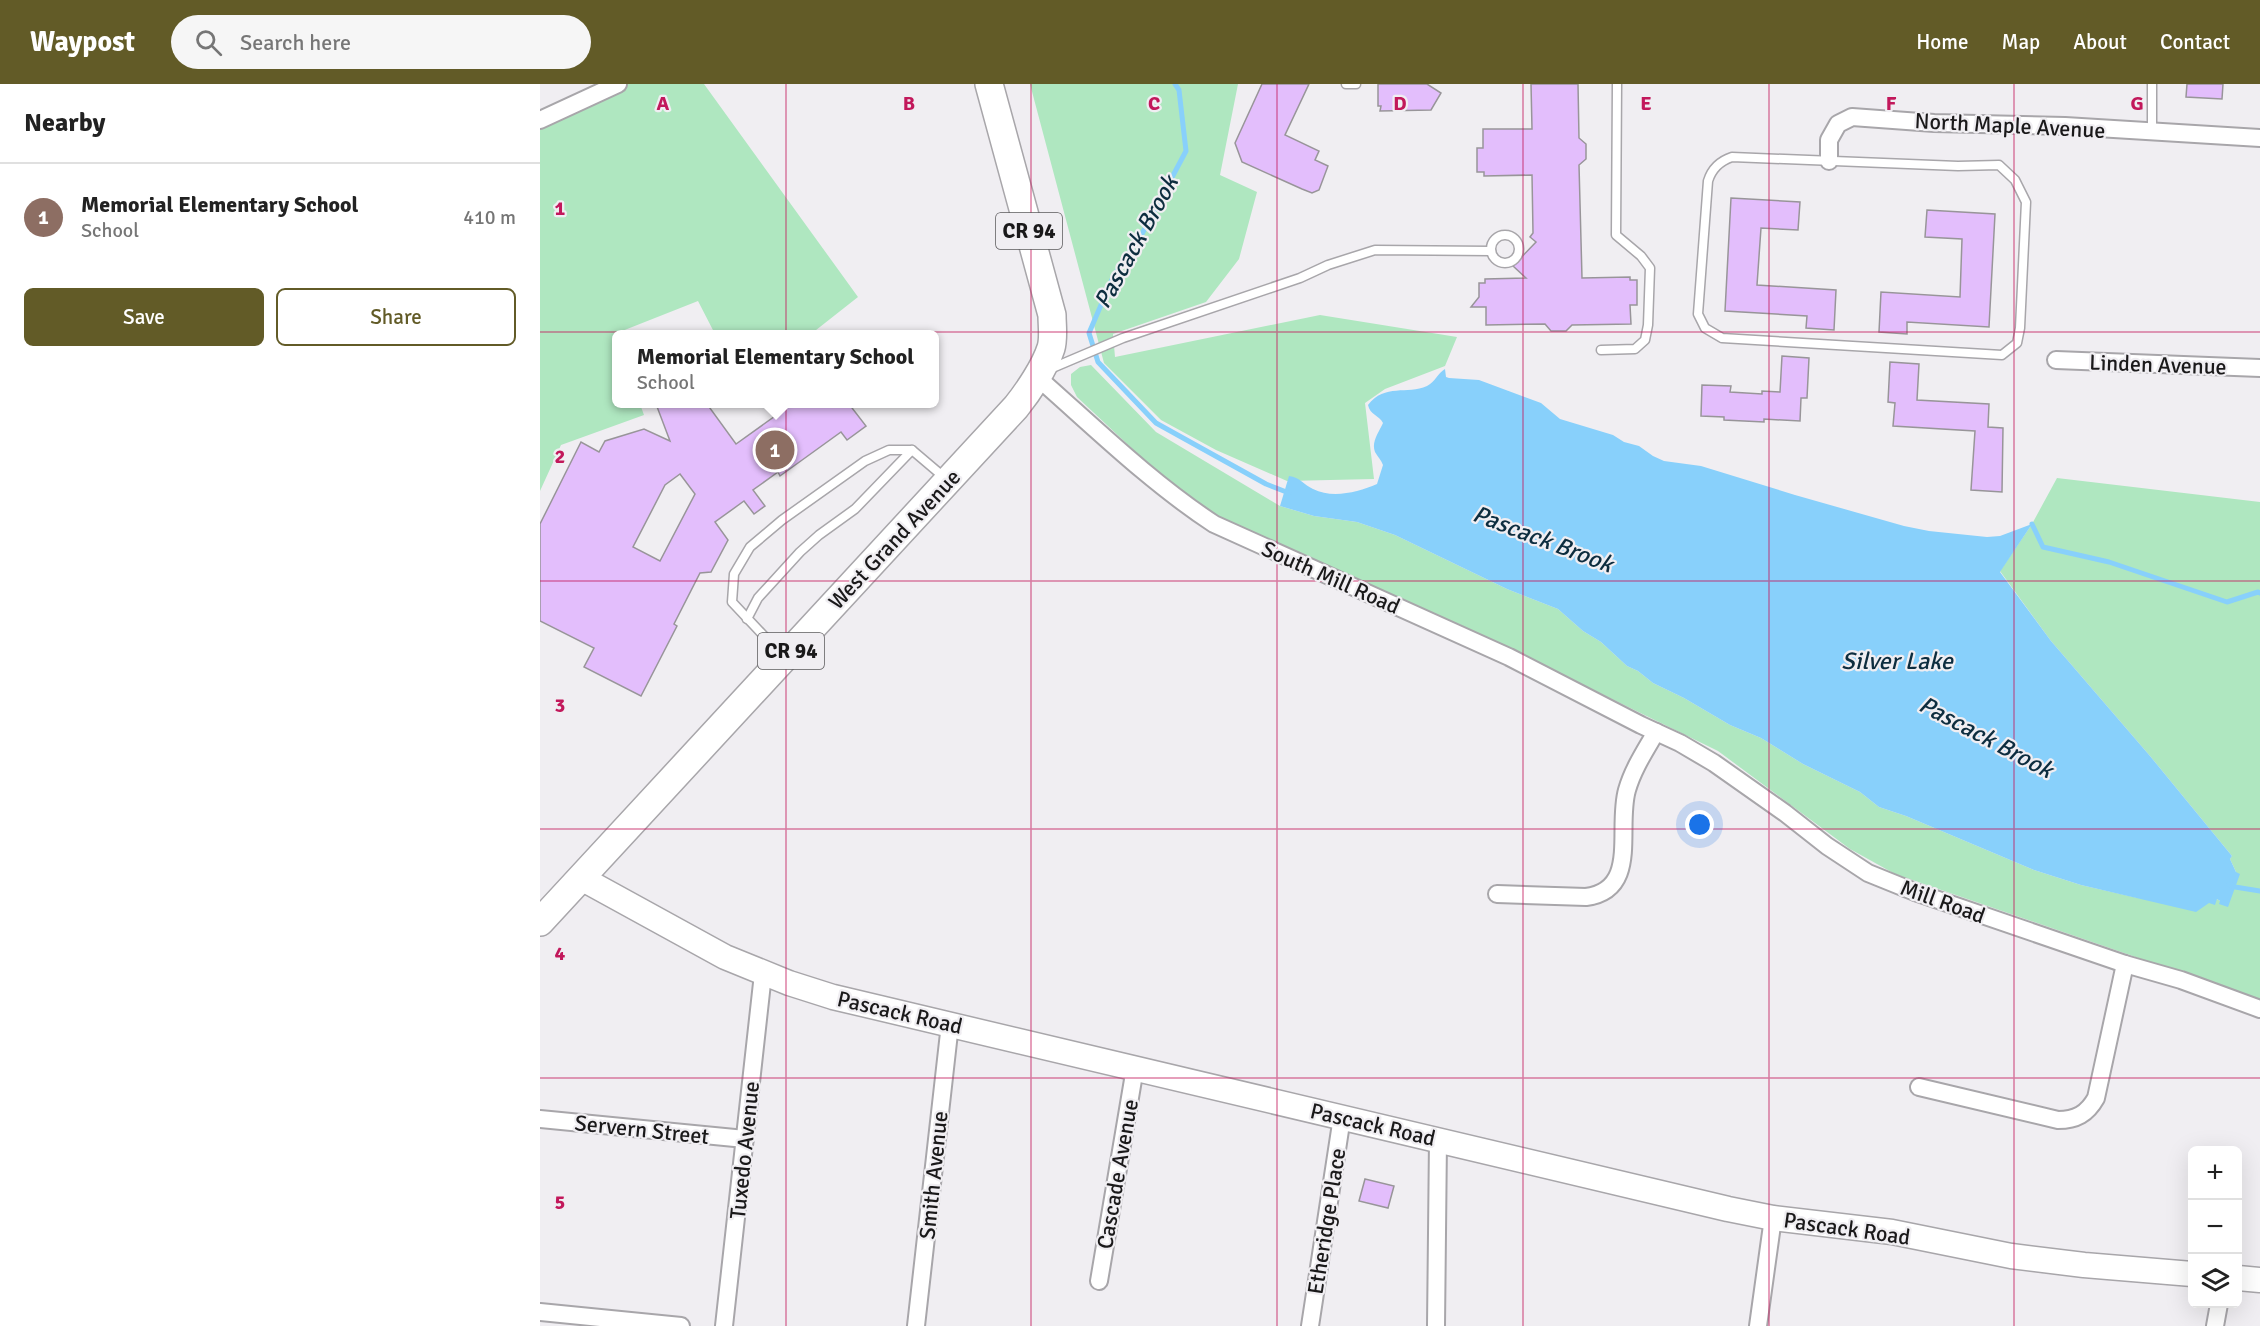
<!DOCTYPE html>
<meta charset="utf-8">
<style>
body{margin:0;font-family:Signika,sans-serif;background:#f6f6f6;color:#222}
.controls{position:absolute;right:18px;bottom:18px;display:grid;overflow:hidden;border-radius:9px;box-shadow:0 6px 24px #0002}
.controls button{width:54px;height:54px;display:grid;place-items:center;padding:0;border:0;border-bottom:2px solid #e0e0e0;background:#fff;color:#222;font:30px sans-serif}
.you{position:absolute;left:1160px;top:741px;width:21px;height:21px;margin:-15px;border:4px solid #fff;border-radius:50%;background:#1a73e8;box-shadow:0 0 0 9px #1a73e833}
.badge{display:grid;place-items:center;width:39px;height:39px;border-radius:50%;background:#625b27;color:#fff;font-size:20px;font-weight:700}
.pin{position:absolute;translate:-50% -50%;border:3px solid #fff;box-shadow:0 2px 6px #0006}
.popup{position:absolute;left:72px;top:246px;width:327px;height:78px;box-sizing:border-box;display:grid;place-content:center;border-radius:9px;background:#fff;filter:drop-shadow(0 2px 4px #0005);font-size:20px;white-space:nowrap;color:#767676}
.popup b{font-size:22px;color:#222}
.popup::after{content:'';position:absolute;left:50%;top:100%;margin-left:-12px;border:12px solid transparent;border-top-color:#fff}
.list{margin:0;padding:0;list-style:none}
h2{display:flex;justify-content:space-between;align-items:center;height:78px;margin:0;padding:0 24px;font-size:26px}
h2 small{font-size:20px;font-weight:400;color:#767676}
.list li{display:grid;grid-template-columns:39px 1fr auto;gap:18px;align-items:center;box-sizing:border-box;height:108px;padding:0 24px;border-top:2px solid #e0e0e0}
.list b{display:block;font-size:22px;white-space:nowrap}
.list p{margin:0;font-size:20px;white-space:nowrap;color:#767676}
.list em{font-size:20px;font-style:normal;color:#767676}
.actions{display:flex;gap:12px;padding:18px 24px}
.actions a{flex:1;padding:14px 0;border:2px solid #625b27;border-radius:9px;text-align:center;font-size:21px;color:#625b27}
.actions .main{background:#625b27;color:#fff}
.icon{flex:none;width:33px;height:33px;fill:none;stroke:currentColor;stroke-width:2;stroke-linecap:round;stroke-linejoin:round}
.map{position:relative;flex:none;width:1720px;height:1242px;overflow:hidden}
header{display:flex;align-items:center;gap:36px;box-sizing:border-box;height:84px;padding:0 30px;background:#625b27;color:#fff}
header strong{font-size:28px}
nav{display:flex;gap:33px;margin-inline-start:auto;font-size:21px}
.search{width:420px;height:54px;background:#f6f6f6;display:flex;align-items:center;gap:15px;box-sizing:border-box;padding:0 21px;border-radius:33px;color:#767676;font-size:22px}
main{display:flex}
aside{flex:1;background:#fff}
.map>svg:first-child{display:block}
</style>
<header>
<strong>Waypost</strong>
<div class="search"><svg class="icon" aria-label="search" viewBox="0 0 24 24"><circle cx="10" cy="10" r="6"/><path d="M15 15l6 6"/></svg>Search here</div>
<nav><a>Home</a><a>Map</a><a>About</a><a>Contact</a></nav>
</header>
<main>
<aside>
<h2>Nearby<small></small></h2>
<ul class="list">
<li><span class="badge" style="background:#8d6e63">1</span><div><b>Memorial Elementary School</b><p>School</p></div><em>410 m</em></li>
</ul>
<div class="actions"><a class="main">Save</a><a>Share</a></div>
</aside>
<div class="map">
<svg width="1720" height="1242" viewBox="0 0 1720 1242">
<rect width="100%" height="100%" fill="#f0eef2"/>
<!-- green -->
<g fill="#afe7c0">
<path d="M74,0H164L318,213L271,250H175L158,217L77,249L76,320H100L104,331L21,361L0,407V36Z"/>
<path d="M490,0H698L680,91L717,108L699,175L666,218L573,250L575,273L780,231L917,253L905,282L845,305L825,319L834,395L747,397L676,366L621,336L564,279Z"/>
<path d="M551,281L616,348L740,422L774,432L817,438L855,451L967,505L1018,525L1043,547L1061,558L1087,582L1098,587L1113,599L1144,614L1190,641L1221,654L1263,680L1320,708L1339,723L1366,732L1494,786L1541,801L1598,814L1670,819L1677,815L1680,817L1696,788L1690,775L1692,772L1610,672L1511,557L1460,487L1492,440L1517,394L1720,418V916L1355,790L1310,765L1178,667L923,542L692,442L633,403L537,313L531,301V290L540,283Z"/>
</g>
<!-- water -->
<path fill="#88d0fb" d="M905,285L906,293L909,294L939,296L1001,319L1020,335L1073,351L1084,358L1099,362L1113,372L1124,377L1161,382L1255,411L1364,442L1389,447L1447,453L1460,452L1492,440L1460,488L1511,557L1610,672L1692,772L1690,775L1696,788L1700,790L1688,823L1679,820L1680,817L1677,815L1675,821L1669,819L1656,828L1541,801L1494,786L1366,732L1339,723L1320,708L1263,680L1221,654L1190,641L1144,614L1113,599L1098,587L1087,582L1061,558L1043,547L1018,525L967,505L855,451L817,438L774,432L740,422L749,392C760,393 764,401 773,405C793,415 818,408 837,400L843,381C841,376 838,373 835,368C831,358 839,348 843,339C839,331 830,331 828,321C845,299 867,311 887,302C895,298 898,289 905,285Z"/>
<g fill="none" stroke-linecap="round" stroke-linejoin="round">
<!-- stream -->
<g stroke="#88d0fb" stroke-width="5">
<path d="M635,0L639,6L646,67L603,148L573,193L549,249L558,278L616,339L726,400L749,409"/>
<path d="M1492,440L1503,463L1569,478L1687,518L1718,508L1720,509"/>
<path d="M1689,800L1695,803L1720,807"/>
</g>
</g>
<!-- building -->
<g fill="#e3befc" stroke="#989599" stroke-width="1.5" fill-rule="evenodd">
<path d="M722,0H769L745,51L779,67L775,76L788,82L779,106L772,109L762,105L702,78L695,59Z"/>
<path d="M838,0H887L901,9L891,26L840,27L841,22H838Z"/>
<path d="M991,0H1038L1039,54L1046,60V75L1039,81L1042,194L1090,193V196H1097V221H1090L1091,240L1032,241L1026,247H1011L1005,240L946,241V223H931L939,213V199H945V195L986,194L973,182L996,158L990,153L993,149L992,91L944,92V88H937V64H943V45H992Z"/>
<path d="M1647,0H1683L1682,15L1646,13Z"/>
<path d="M1191,114L1260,118L1258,146L1221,144L1217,201L1296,206L1294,246L1266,244L1267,232L1185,227Z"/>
<path d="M1387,126L1455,130L1449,243L1367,238V250L1339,248L1341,208L1420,213L1422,155L1385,153Z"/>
<path d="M1242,272L1269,274L1267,314H1261L1260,337L1224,335V338L1184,336V333L1161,332L1162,301L1191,302L1190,308L1222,310V307L1240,308Z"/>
<path d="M1350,278L1379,280L1377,316L1449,320L1448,343L1463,344L1462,408L1431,406L1435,347L1353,342L1355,319L1348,318Z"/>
<path d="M116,320H167L196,360L252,320H309L326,342L307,356L301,348L240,392L238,388L213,406L225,422L214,430L204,417L175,438L188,456L171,488L160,489L134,540L137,542L101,612L44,583L54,564L0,537V440L41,358L59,368L65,357L104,345L130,357ZM140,390L155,410L120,477L93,463L125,401Z"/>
<path d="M825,1095L854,1102L848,1124L819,1117Z"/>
</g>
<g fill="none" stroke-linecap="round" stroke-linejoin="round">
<defs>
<g id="lane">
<path d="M806,0H816"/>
<path d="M1612,47V0"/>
<path d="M1192,73L1418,82L1459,81L1475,96L1486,118L1480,244L1477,259L1462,271L1182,254L1165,244L1158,230L1168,97C1172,84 1180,77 1192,73Z"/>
<circle cx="965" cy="165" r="14"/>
<path d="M1061,266L1095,265L1105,256L1108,241L1110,184L1101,172L1076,151L1077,0"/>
<path d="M510,285L583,254L760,194L788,181L835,166L951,167"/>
<path d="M207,535L218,514L260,468L279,451L315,425L372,366"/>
<path d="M241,570L192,518L194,490L210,463L242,436L325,377L349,366H372L405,394"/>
</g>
<g id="street">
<path d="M0,36L78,0"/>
<path d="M1289,77V56L1298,40L1312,33L1394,39L1525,42L1720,54"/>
<path d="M1516,276L1720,284"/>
<path d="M496,292C554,343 610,398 674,440L969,573L1101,641L1140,659L1174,679L1245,729L1287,762L1328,789L1375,808L1585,880L1641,896L1720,925"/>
<path d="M957,810L1046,813C1100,806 1076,744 1087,706C1093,685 1105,667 1116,648"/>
<path d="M1379,1003L1518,1036C1536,1036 1547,1030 1556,1014L1585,880"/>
<path d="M0,1035L205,1055"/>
<path d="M559,1197L595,984"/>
<path d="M0,1228L141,1242"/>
<path d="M184,1242L223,890"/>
<path d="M376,1242L410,940"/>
<path d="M770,1242L802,1033"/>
<path d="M896,1242L898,1056"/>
<path d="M1218,1242L1233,1134"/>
<path d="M1675,1242L1679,1220"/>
</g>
<g id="secondary">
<path d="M41,794L185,873L249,899L293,913L1188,1125L1233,1134L1352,1148L1471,1172L1544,1181L1652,1190"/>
<path d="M1698,1194L1720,1196"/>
</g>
<path id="primary" d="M0,838L476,323C488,308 505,283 511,264C514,254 512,242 512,231L449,0"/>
</defs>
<!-- lane casing -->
<use href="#lane" stroke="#a8a6aa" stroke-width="11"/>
<!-- street casing -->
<use href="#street" stroke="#a8a6aa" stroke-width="20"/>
<!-- secondary casing -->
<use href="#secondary" stroke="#a8a6aa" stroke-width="27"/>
<!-- primary casing -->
<use href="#primary" stroke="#a8a6aa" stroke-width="30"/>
<!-- lane -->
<use href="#lane" stroke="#fff" stroke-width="8"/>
<!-- street -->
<use href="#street" stroke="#fff" stroke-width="16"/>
<!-- secondary -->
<use href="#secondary" stroke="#fff" stroke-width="24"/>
<!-- primary -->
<use href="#primary" stroke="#fff" stroke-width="27"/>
</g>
<!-- grid -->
<path fill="none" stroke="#c2185b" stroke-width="1.5" stroke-opacity="0.55" d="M246,0V1242M491,0V1242M737,0V1242M983,0V1242M1229,0V1242M1474,0V1242M0,248H1720M0,497H1720M0,745H1720M0,994H1720"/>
<g text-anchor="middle" stroke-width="4.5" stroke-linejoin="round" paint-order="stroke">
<!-- shield labels -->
<g fill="#f0eef2" stroke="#5a595b" stroke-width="1.5">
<rect x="456" y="129" width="66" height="36" rx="4.5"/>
<rect x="218" y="549" width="66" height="36" rx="4.5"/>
</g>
<g font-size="21" font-weight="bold" fill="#1a191a">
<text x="489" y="154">CR 94</text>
<text x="251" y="574">CR 94</text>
</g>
<!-- street labels -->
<g font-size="22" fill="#1a191a" stroke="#f0eef2">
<text transform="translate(1470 41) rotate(3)" y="8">North Maple Avenue</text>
<text transform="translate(1618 280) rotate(2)" y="8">Linden Avenue</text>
<text transform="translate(354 455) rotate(-47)" y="8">West Grand Avenue</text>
<text transform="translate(791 493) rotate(24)" y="8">South Mill Road</text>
<text transform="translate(1403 817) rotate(20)" y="8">Mill Road</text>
<text transform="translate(360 928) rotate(13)" y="8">Pascack Road</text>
<text transform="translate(833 1040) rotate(13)" y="8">Pascack Road</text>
<text transform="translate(102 1045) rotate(6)" y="8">Servern Street</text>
<text transform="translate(204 1066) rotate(-84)" y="8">Tuxedo Avenue</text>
<text transform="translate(577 1090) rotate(-80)" y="8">Cascade Avenue</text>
<text transform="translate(393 1091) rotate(-84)" y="8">Smith Avenue</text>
<text transform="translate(786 1137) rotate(-81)" y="8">Etheridge Place</text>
<text transform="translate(1307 1144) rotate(8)" y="8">Pascack Road</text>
</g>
<!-- water labels -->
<g font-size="24" font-style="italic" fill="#0d2d3f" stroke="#f0eef2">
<text transform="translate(596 158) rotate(-61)" y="8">Pascack Brook</text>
<text transform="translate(1003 455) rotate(21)" y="8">Pascack Brook</text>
<text x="1357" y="585">Silver Lake</text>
<text transform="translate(1446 653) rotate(28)" y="8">Pascack Brook</text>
</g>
</g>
<g font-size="20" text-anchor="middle" font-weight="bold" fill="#c2185b" stroke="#f0eef2" stroke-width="4.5" stroke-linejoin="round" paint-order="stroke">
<text x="123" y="26">A</text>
<text x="369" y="26">B</text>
<text x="614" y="26">C</text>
<text x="860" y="26">D</text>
<text x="1106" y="26">E</text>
<text x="1351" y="26">F</text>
<text x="1597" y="26">G</text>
<text x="20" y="131">1</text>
<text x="20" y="379">2</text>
<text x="20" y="628">3</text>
<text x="20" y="876">4</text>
<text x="20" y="1125">5</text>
</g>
</svg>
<div class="controls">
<button>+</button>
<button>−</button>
<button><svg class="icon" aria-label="layers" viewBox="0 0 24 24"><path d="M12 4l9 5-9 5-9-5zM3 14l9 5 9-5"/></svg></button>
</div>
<div class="you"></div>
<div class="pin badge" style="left:235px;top:366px;background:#8d6e63">1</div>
<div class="popup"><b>Memorial Elementary School</b>School</div>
</div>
</main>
